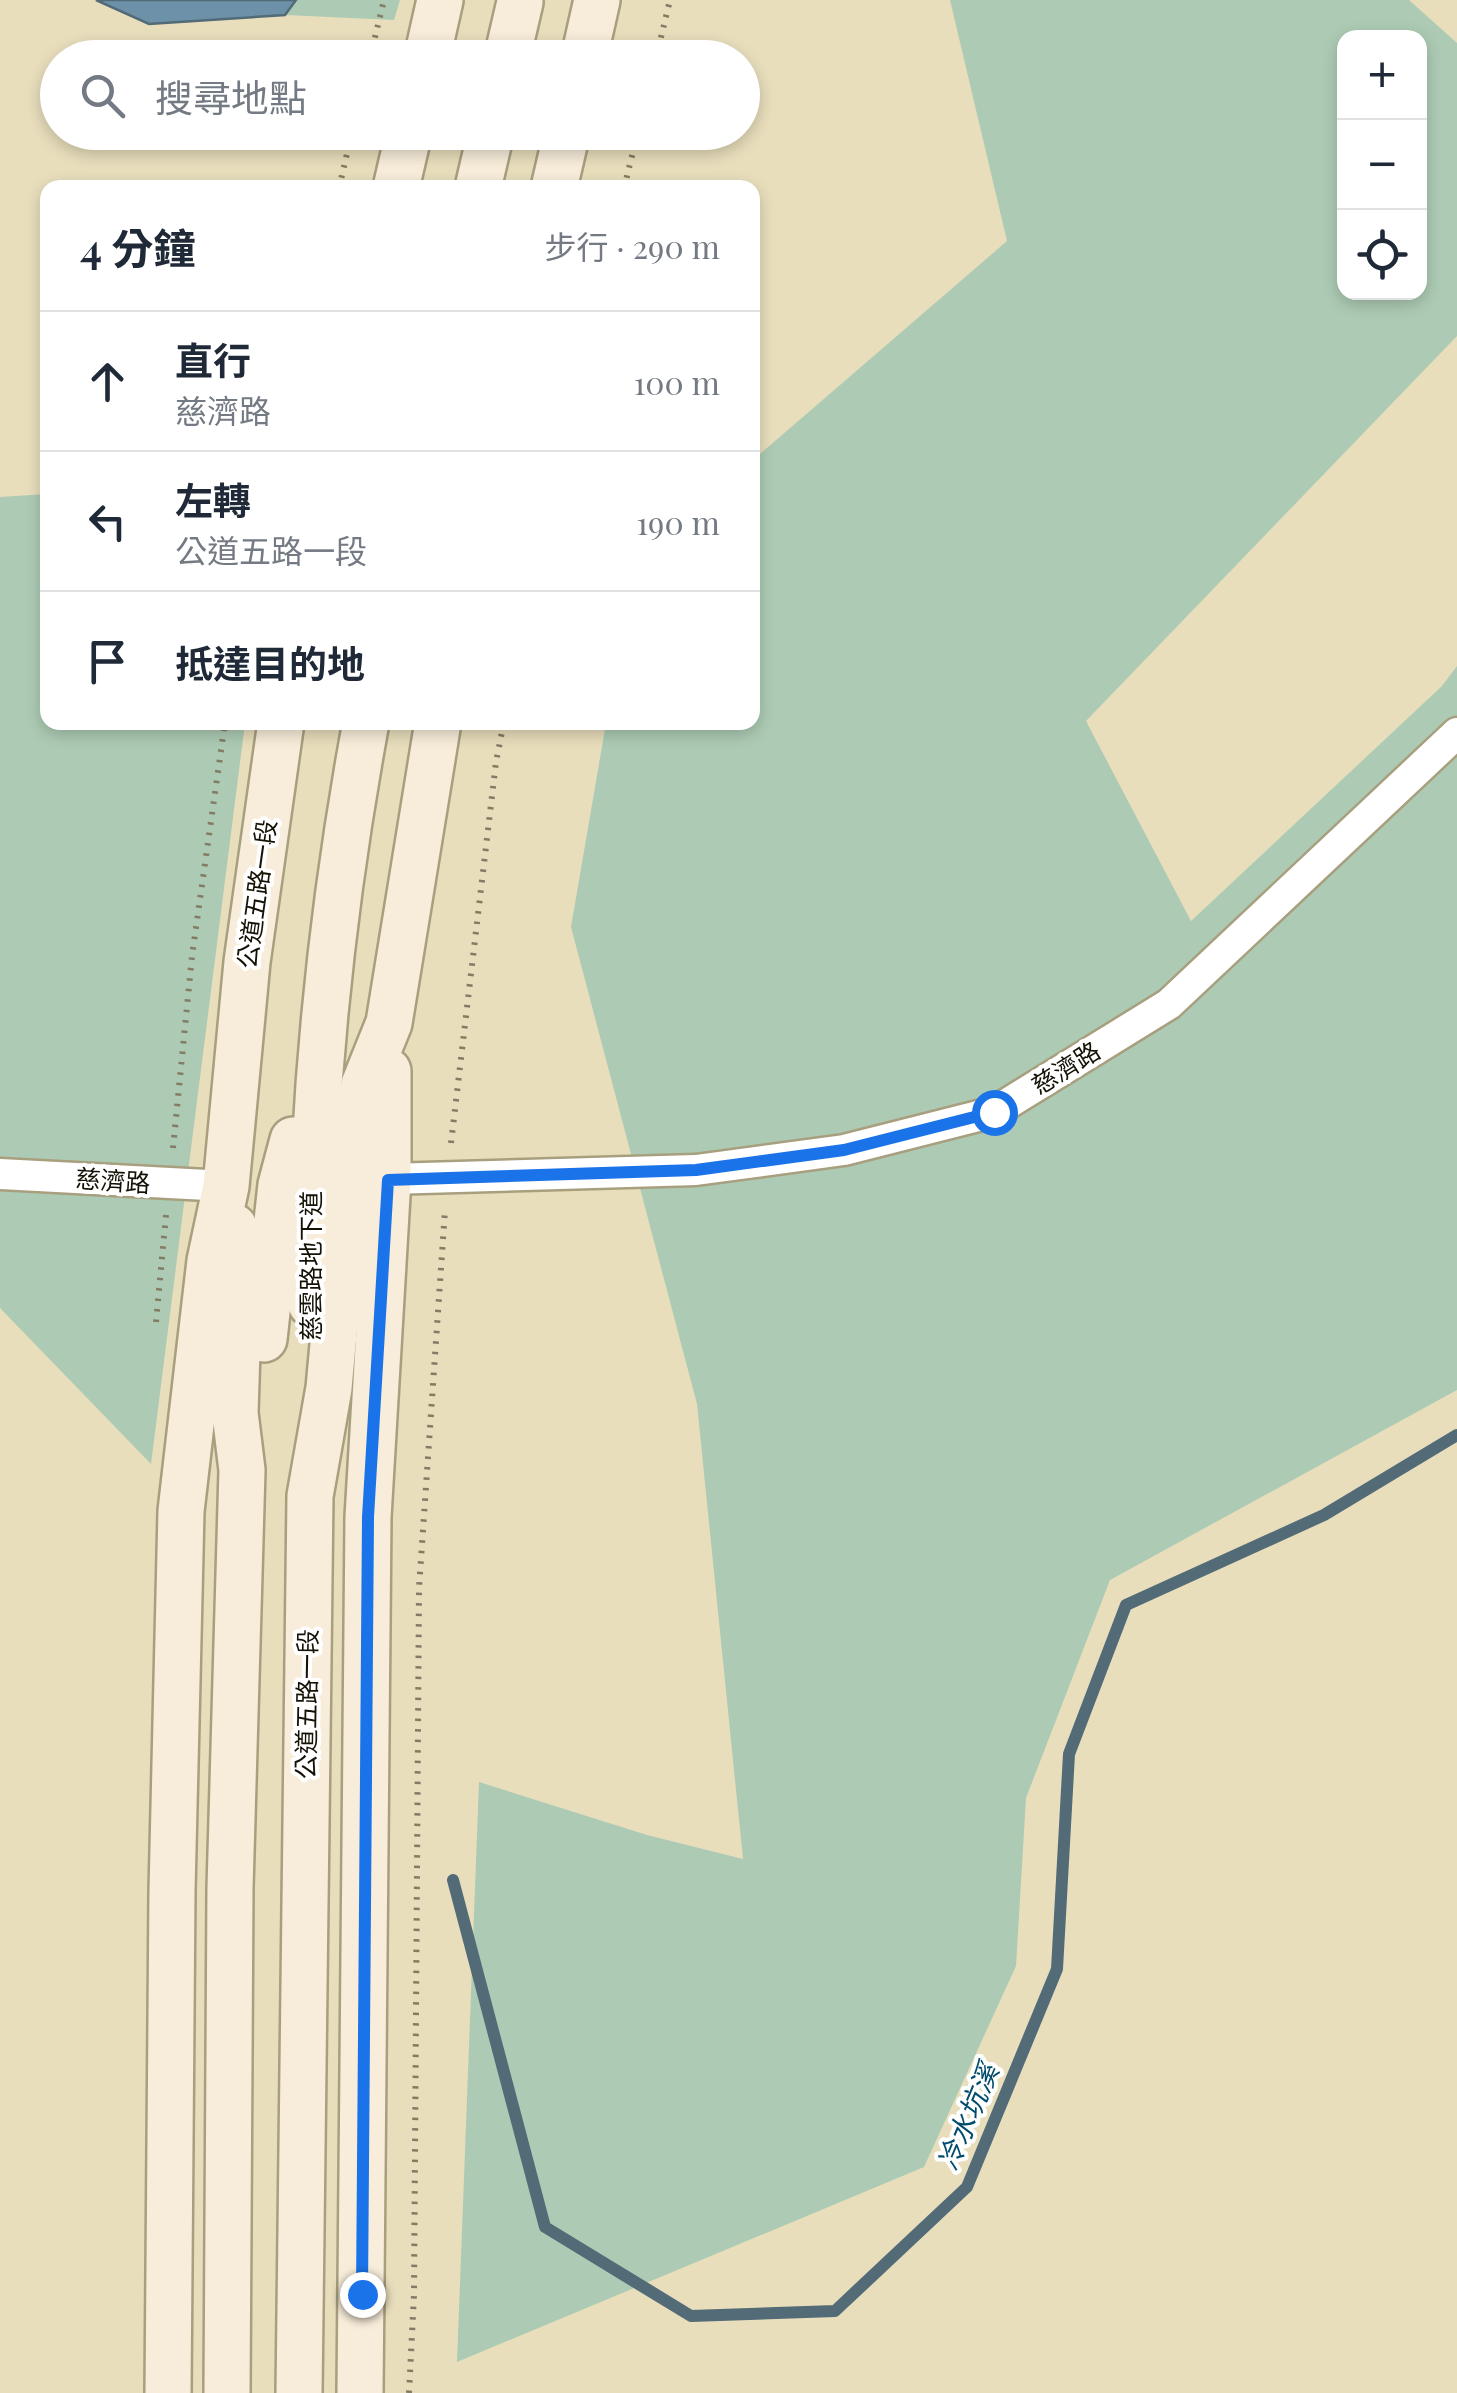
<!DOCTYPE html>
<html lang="zh-TW">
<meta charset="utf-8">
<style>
body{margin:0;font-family:"Playfair Display","Noto Sans TC",serif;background:#f2f2f3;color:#1f2937}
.controls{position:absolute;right:30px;top:30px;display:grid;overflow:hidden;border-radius:20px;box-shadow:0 5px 15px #0003}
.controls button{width:90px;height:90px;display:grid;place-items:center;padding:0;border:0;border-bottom:2px solid #e0e1e3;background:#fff;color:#1f2937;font:50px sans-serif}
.stop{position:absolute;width:30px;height:30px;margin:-22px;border:8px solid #1a73e8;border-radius:50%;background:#fff}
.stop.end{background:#1a73e8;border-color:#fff;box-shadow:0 2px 10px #0008}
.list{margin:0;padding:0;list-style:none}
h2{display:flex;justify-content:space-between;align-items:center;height:130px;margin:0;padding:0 40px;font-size:42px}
h2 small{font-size:32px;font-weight:400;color:#747a83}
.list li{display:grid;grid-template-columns:65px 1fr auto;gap:30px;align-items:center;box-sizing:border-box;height:140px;padding:0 40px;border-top:2px solid #e0e1e3}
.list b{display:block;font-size:38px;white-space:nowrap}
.list p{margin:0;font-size:32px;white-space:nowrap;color:#747a83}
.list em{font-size:32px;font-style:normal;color:#747a83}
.icon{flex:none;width:55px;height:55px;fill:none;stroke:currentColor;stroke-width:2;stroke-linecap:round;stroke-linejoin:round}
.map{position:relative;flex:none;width:1457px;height:2393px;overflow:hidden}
.search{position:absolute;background:#fff;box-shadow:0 5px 15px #0003;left:40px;top:40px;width:720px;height:110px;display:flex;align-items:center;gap:25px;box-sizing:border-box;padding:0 35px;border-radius:55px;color:#747a83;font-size:38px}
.panel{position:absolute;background:#fff;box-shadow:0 5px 15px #0003;left:40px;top:180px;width:720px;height:550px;border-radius:20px}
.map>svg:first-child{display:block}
</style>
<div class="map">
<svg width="1457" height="2393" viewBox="0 0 1457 2393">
<rect width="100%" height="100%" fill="#e8debc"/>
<!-- green -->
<g fill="#adcbb4" fill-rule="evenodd">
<path d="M296,0H400L394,20L285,15Z"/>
<path d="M950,0H1409L1457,43V336L1086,721L1191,921L1442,686L1457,666V1390L1110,1580L1026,1798L1016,1966L924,2167L457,2362L479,1782L647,1835L743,1859L697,1404L571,927L606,723L752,722L753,460L1007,241ZM1344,38H1420V292H1344Z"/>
<path d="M47,494L48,722L245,723L151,1464L0,1308V497Z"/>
</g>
<!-- water -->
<path fill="#6c91a8" stroke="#526b77" stroke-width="2.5" d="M96,0H296L285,15L149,24Z"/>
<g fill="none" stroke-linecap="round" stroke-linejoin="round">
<!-- stream -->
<path stroke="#526b77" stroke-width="12" d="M453,1880L545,2227L691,2316L835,2311L967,2187L1057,1969L1069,1754L1126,1605L1324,1515L1457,1435"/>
<defs>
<g id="street">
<path d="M0,1174L226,1186"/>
<path d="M388,1179L696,1170L844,1150L994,1112L1169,1004L1457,733"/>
</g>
<g id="secondary">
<path d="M427,58L440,0"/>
<path d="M507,58L520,2"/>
<path d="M584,58L597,0"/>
<path d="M396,188L409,132"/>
<path d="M478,188L491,132"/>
<path d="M554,188L567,132"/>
<path d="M311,1304C311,1107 330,916 366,722"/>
<path d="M264,1339L281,1185L293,1140"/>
<path d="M168,2393L172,1891L181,1511L210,1261L226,1186L247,962L281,722"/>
<path d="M227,2393L230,1888L242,1470L235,1413L240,1258L234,1227"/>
<path d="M299,2393L310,1496L329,1388L348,1181L364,1085L389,1023L438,722"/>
<path d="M360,2393L368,1517L388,1179V1071"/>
</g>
</defs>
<!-- street casing -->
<use href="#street" stroke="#a89f7f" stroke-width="35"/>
<!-- secondary casing -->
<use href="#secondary" stroke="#a89f7f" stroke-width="50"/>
<!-- path -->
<g stroke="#837c65" stroke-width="6" stroke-dasharray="2.5 8" stroke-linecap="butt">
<path d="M370,58L384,0"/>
<path d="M656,58L670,0"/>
<path d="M339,188L352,132"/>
<path d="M624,188L638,132"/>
<path d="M451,1143L496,762L504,722"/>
<path d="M173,1148L192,956L225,722"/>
<path d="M156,1322L166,1215"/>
<path d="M409,2393L414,2295L419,1588L445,1210"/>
</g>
<!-- street -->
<use href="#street" stroke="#fff" stroke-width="30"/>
<!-- secondary -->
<use href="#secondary" stroke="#f8edda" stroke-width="45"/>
</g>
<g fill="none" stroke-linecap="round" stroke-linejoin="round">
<!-- route -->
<path stroke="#1a73e8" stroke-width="12" d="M362,2294L368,1517L388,1180L696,1170L844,1150L994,1112"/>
</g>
<g text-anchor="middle" stroke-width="8" stroke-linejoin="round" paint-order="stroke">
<!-- street labels -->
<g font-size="25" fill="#141105" stroke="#fff">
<text transform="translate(257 894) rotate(-82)" y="9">公道五路一段</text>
<text transform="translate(1066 1068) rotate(-32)" y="9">慈濟路</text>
<text transform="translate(113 1181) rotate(4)" y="9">慈濟路</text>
<text transform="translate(311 1266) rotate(-90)" y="9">慈雲路地下道</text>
<text transform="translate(307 1704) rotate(-89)" y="9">公道五路一段</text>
</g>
<!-- water labels -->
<g font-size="28" font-style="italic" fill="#014c6c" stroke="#fff">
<text transform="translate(968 2117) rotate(-67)" y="10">冷水坑溪</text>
</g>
</g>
</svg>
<div class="controls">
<button>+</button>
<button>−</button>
<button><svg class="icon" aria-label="locate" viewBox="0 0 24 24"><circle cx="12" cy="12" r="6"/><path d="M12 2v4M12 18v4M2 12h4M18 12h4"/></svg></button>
</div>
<div class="stop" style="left:994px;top:1112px"></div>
<div class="stop end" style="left:362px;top:2294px"></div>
<div class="search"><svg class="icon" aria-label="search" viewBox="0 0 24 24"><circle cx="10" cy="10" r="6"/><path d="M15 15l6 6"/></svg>搜尋地點</div>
<section class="panel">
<h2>4 分鐘<small>步行 · 290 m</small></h2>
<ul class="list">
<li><svg class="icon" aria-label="ahead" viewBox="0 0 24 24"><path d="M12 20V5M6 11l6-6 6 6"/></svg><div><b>直行</b><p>慈濟路</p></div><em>100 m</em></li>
<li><svg class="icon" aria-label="left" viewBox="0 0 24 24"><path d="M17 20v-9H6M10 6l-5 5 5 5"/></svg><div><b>左轉</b><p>公道五路一段</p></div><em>190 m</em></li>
<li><svg class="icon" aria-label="arrive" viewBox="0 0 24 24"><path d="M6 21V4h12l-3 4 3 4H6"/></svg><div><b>抵達目的地</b></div></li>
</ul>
</section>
</div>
